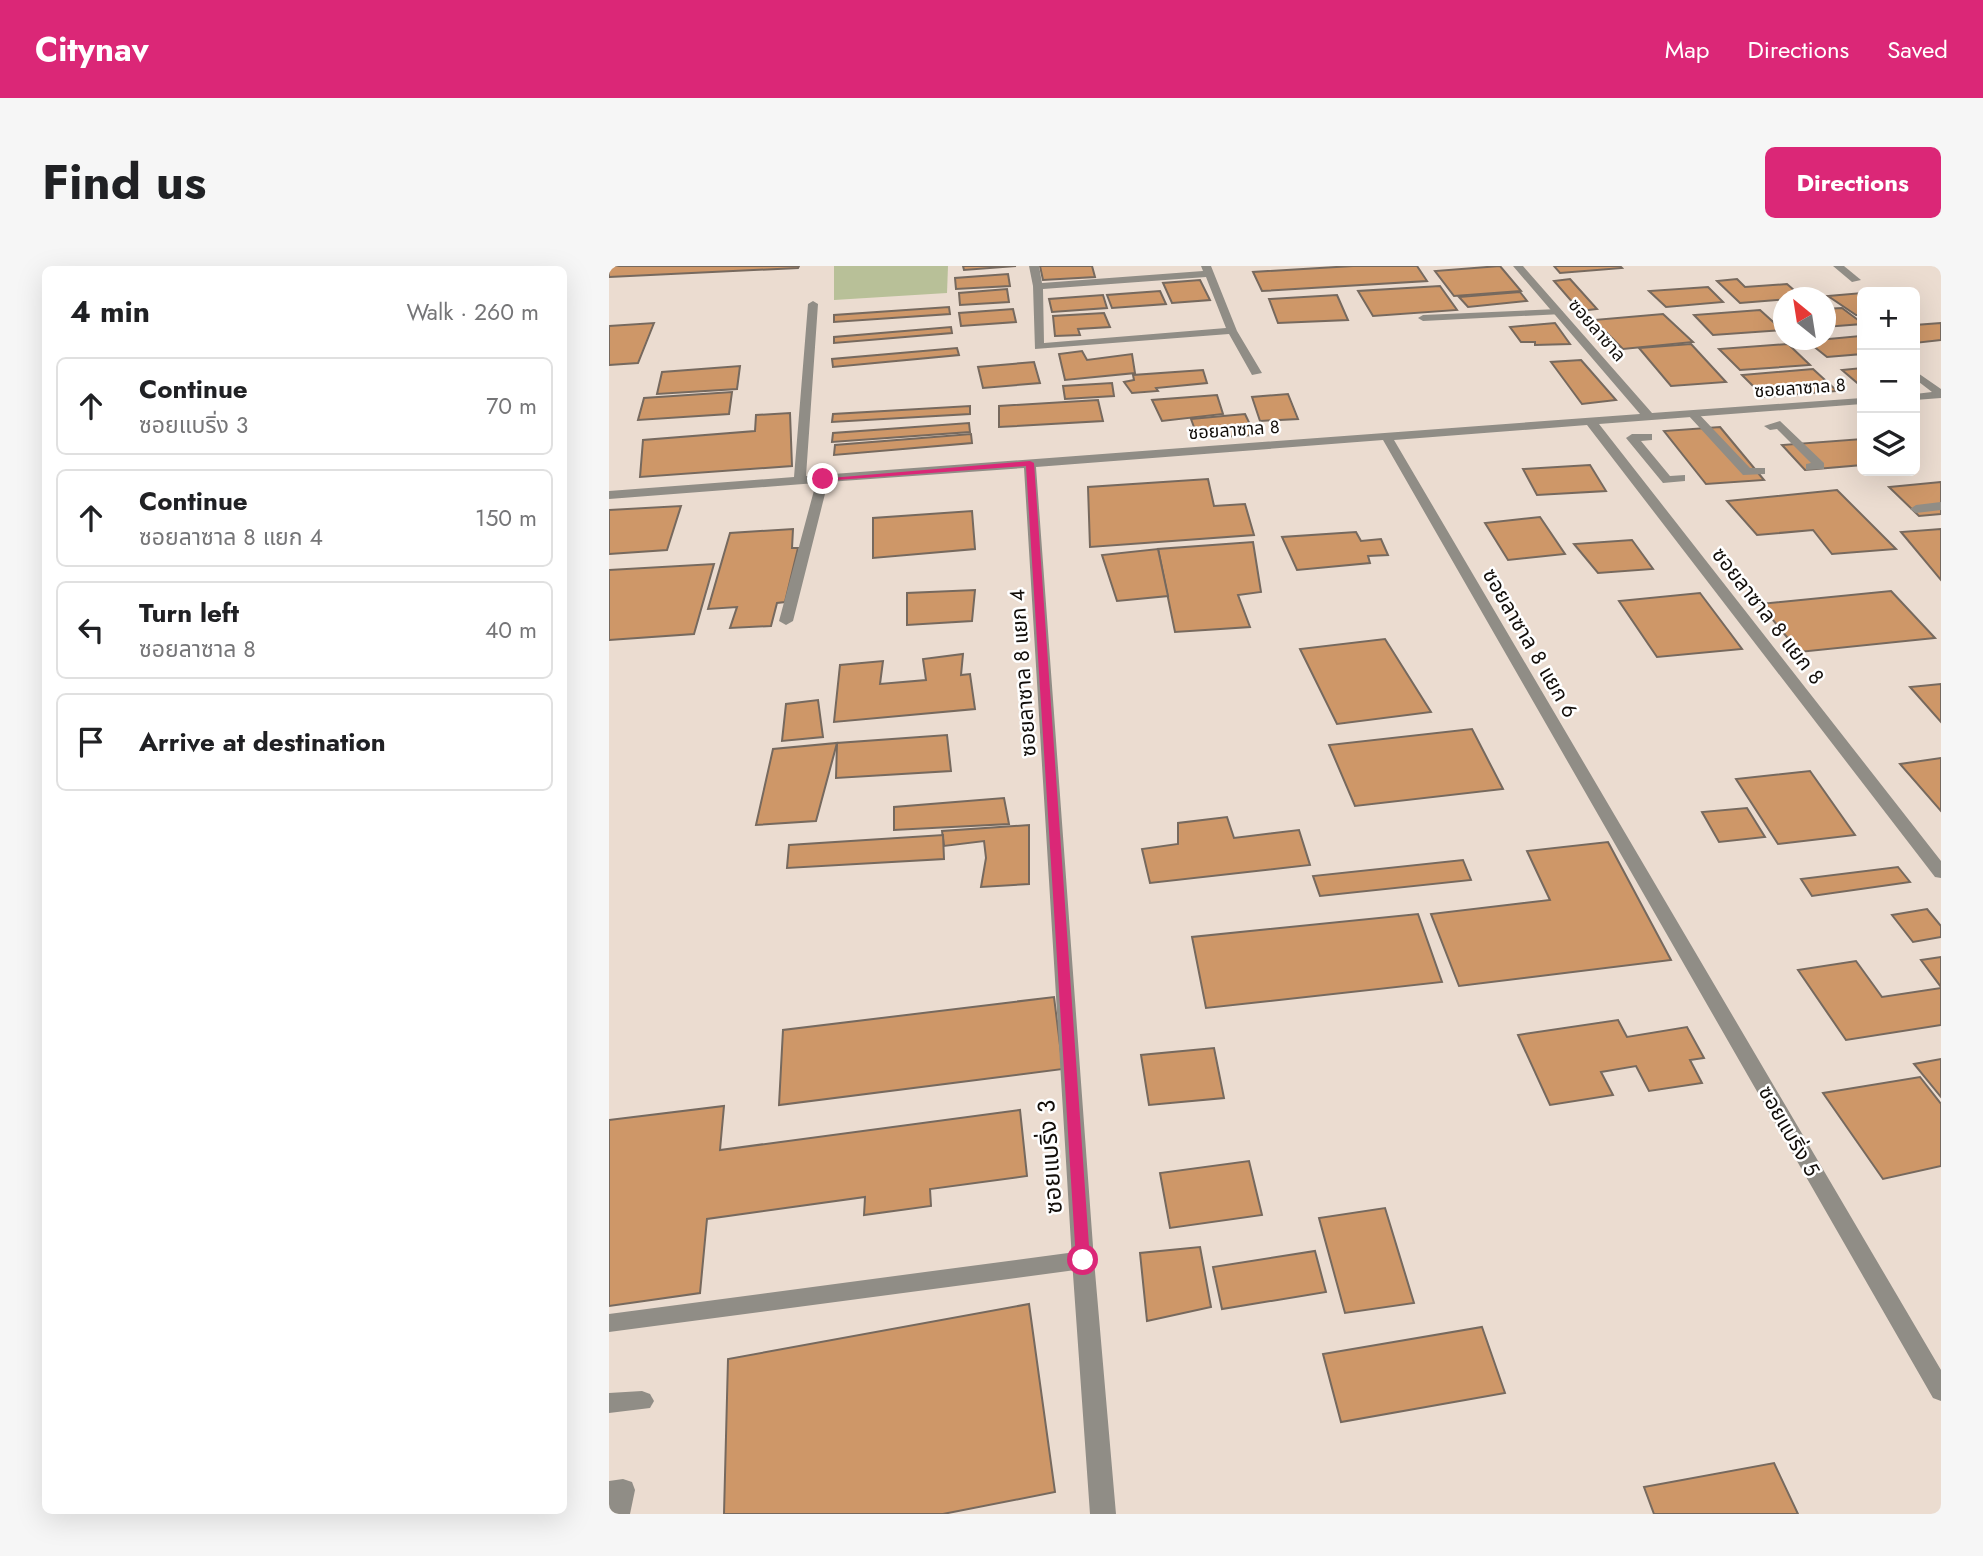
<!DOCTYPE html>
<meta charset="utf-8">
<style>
body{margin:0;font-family:Jost,"Noto Sans Thai",sans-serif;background:#f6f6f6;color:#202124}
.controls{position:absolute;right:21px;top:21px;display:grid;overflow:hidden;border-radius:10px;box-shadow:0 7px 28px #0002}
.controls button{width:63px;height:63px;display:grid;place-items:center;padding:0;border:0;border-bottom:2px solid #e0e0e0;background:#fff;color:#202124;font:35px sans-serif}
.compass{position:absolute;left:1164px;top:21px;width:63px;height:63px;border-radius:50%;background:#fff;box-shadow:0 7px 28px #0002;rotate:330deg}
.stop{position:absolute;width:21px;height:21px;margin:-16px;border:5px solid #db2777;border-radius:50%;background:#fff}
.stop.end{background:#db2777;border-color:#fff;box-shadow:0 2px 7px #0008}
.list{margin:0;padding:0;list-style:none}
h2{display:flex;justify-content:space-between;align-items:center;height:91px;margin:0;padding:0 28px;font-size:30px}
h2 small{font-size:23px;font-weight:400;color:#757577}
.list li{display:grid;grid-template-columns:46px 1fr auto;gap:21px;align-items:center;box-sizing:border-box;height:98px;margin:0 14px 14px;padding:0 14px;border:2px solid #e0e0e0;border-radius:10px}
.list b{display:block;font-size:26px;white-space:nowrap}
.list p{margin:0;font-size:23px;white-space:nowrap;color:#757577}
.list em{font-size:23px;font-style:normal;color:#757577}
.icon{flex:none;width:38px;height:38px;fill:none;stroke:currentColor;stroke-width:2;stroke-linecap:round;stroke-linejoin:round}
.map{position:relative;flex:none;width:1332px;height:1248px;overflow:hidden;border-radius:10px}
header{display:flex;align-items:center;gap:42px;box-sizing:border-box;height:98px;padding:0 35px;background:#db2777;color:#fff}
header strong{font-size:33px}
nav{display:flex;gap:38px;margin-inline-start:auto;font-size:24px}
.intro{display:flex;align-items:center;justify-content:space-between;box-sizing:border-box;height:168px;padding:0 42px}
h1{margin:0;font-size:49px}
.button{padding:18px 32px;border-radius:10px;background:#db2777;color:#fff;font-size:24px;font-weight:700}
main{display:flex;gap:42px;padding:0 42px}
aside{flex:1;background:#fff;border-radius:10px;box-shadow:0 7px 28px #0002}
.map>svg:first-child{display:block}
</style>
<header>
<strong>Citynav</strong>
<nav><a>Map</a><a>Directions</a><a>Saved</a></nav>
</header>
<div class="intro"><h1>Find us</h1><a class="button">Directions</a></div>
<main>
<aside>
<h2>4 min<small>Walk · 260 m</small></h2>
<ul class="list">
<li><svg class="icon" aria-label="ahead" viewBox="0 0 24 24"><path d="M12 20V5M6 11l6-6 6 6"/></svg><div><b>Continue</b><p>ซอยแบริ่ง 3</p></div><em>70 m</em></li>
<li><svg class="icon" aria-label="ahead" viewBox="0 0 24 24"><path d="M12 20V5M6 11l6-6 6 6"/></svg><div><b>Continue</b><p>ซอยลาซาล 8 แยก 4</p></div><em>150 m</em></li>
<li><svg class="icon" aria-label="left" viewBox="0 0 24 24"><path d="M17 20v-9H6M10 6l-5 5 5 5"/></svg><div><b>Turn left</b><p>ซอยลาซาล 8</p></div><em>40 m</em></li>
<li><svg class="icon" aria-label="arrive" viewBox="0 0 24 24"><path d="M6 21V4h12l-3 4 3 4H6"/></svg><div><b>Arrive at destination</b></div></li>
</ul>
</aside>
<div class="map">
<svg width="1332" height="1248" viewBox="0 0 1332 1248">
<rect width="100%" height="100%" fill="#ebdcd0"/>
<!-- green -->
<path fill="#b8c098" d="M225,0H339L338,27L225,34Z"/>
<!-- building -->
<g fill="#ce9768" stroke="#76695e" stroke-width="2">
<path d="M0,0H190L189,2L0,11Z"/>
<path d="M354,0H407L355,4Z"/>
<path d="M431,0H483L486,11L434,14Z"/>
<path d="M744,0H808L818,15L653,25L644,6Z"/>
<path d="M891,0L912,25L845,30L826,5Z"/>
<path d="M945,0H1011L1013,2L951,7Z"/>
<path d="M399,8L401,20L347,23L346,12Z"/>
<path d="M961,13L988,43L971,45L945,15Z"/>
<path d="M1128,13L1136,21L1178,18L1194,32L1131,37L1108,15Z"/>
<path d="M591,14L601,34L563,37L554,17Z"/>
<path d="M831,20L848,44L764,50L749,25Z"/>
<path d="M1099,21L1114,36L1057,41L1040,25Z"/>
<path d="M398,23L400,36L351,39L350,27Z"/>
<path d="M551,25L557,38L503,42L498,29Z"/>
<path d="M911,26L918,35L859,41L850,31Z"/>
<path d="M1253,27V49H1247L1219,30Z"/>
<path d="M494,29L498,42L443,46L440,33Z"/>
<path d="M728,29L739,54L669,57L660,33Z"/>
<path d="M340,41L341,48L225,56V49Z"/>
<path d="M1233,42L1253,57V58L1216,61V43Z"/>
<path d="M404,43L407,56L352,60L350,47Z"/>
<path d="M1151,44L1173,64L1104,69L1085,49Z"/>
<path d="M495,47L501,61L469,63L471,69L446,70L444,50Z"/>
<path d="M1054,48L1084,76L1014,83L985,54Z"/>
<path d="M45,57L29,97L0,99V60Z"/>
<path d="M946,57L961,78L926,79V76H912L901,61Z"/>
<path d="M1332,57V74L1306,77V59Z"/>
<path d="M342,61L343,67L225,77V71Z"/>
<path d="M1251,70L1253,88L1218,91L1198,75Z"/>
<path d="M1082,78L1117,116L1062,120L1030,82Z"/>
<path d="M1179,78L1201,99L1131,104L1110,83Z"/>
<path d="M348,82L350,89L224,101L223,93Z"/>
<path d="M473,85L478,94L523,88L526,107L456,114L450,88Z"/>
<path d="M972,94L1007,134L973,138L942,96Z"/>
<path d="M425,96L431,117L374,122L369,101Z"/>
<path d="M131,100L128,123L48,128L53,106Z"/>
<path d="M1253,102V121L1233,104Z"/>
<path d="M1204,103L1228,125L1155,131L1133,109Z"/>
<path d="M594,104L598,117L547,122L549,125L523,127L515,116L525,114L524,109Z"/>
<path d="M503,117L505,130L456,133L454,120Z"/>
<path d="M123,126L120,148L29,154L35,132Z"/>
<path d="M679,128L689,153L651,155L643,131Z"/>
<path d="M608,129L614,148L553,155L543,134Z"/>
<path d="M489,134L494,155L390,161V140Z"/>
<path d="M361,140V148L223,156L224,148Z"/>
<path d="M181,147L183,200L31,211L34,174L146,165L147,149Z"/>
<path d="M636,148L646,169L589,172L582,153Z"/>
<path d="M360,157L361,166L223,176L224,167Z"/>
<path d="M1111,161L1155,214L1097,218L1055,165Z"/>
<path d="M362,168L363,177L225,189L226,179Z"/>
<path d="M1253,173V199L1196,204L1173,179Z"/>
<path d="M981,199L997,225L928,229L914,203Z"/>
<path d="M599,213L605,240L636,238L645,269L481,281L479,221Z"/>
<path d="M1332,216V248L1310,250L1280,221Z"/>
<path d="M1228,224L1287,283L1223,288L1204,264L1148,269L1118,235Z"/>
<path d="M72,240L58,284L0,288V244Z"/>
<path d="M363,245L366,283L264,292V252Z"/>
<path d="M931,251L956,288L899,294L876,257Z"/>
<path d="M184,263L183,282H189L176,336L168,337L162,360L121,362L128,341L99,343L121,267Z"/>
<path d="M1332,263V314L1292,266Z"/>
<path d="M747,266L752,275L772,273L779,289L759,290L761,297L688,304L673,271Z"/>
<path d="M1023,274L1044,303L989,307L965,278Z"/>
<path d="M644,276L652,326L629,329L641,361L566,366L549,283Z"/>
<path d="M549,283L559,330L508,335L493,289Z"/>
<path d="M105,298L85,368L0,374V304Z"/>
<path d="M366,324L363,355L298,359V327Z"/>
<path d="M1282,325L1326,372L1190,386L1151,338Z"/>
<path d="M1091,327L1133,383L1048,391L1010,335Z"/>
<path d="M776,373L822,446L728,458L691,383Z"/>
<path d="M354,388L352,409L361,408L366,443L225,456L231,399L274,395L271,418L317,414L314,393Z"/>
<path d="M1332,418V456L1301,421Z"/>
<path d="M209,434L214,471L173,475L177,438Z"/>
<path d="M863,463L894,523L746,540L720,479Z"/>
<path d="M338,469L342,505L227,512L228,477Z"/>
<path d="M228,477L207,555L147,559L164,483Z"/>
<path d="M1332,492V545L1291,498Z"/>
<path d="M1201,505L1246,569L1169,578L1127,513Z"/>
<path d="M395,532L400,558L285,564V541Z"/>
<path d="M1138,542L1156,571L1110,576L1093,546Z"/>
<path d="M618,551L625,572L690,564L701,599L541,617L533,583L569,578V557Z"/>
<path d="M420,559V618L372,621L377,592L375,575L335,580L333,565Z"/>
<path d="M334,569L335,593L178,602L180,579Z"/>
<path d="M999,576L1062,694L850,720L822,648L941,634L918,585Z"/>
<path d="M854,594L862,614L711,630L704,610Z"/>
<path d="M1289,601L1301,616L1203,630L1192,613Z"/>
<path d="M1318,643L1332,660V671L1304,676L1283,649Z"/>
<path d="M809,648L833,716L597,742L583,671Z"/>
<path d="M1332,691V721L1312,694Z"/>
<path d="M1247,695L1273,731L1332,722V759L1237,774L1189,704Z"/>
<path d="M445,731L454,803L170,839L174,764Z"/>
<path d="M1009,754L1018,771L1078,761L1095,792L1081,794L1093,817L1040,825L1027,800L992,806L1004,829L941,839L909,769Z"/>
<path d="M605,782L615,832L540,839L532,789Z"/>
<path d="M1332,793V831L1305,798Z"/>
<path d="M1311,811L1332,838V900L1274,913L1214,827Z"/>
<path d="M115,840L111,884L411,844L418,910L321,923L322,940L255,949L256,931L98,953L91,1027L0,1040V854Z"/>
<path d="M640,895L653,949L561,962L551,907Z"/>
<path d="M776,942L805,1037L736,1047L710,952Z"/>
<path d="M591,981L602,1041L538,1055L531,987Z"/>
<path d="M706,985L717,1026L613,1043L604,1001Z"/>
<path d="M420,1038L446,1226L334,1248H115L119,1093Z"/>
<path d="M873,1061L896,1127L732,1156L714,1088Z"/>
<path d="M1165,1197L1189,1248H1045L1035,1221Z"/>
</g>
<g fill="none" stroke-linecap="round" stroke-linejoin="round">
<!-- service -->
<g fill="#908d86" fill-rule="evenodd">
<path d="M949,43L954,46L953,48L814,55L809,52L814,49Z"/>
<path d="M1079,145H1087L1141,202H1156V208L1134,209L1079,149Z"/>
<path d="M1171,155L1215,197V203L1197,204V198L1202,197L1168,163L1161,164L1155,160Z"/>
<path d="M1023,168H1043V174L1032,175L1061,210L1076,209V215L1054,217L1017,172Z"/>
<path d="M474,985L482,988L485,994L482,1000L474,1003L0,1066V1048Z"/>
<path d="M14,1213L23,1216L26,1224L21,1248H0V1215Z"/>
</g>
<!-- minor -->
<g fill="#908d86" fill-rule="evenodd">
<path d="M420,0H430L433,17L594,5L592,0H602L628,65L653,107L643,109L620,68L426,83L424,20ZM597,11L617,62L435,77L434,23Z"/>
<path d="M904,0H914L1043,147L1253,132V138L990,158L1332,595V612L1326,611L978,159L785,174L1332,1104V1135L1324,1132L774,174L427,201L485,994L507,1248H481L463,994L415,202L219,216L184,355L177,359L170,355L207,217L0,233V225L185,211L199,38L204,35L209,38L197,210L1031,148Z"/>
<path d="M1224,0H1235L1252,14L1243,16Z"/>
<path d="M1306,105L1332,123V132L1306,134V128L1323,126L1306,113Z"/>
<path d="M1332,236V244L1307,247L1301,243L1307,239Z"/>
<path d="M33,1125L41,1128L45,1135L41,1142L0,1147V1127Z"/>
</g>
</g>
<!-- route -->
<path fill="#db2777" d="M421,195L425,197L481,994L474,1000L467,994L417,200L214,215L210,213Z"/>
<g text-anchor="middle" stroke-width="5" stroke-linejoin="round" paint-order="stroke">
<!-- far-street labels -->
<g font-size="18" fill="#120e0a" stroke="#fff">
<text transform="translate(988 64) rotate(49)" y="6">ซอยลาซาล</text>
<text transform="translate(1191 122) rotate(-4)" y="6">ซอยลาซาล 8</text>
<text transform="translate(625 164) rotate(-4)" y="6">ซอยลาซาล 8</text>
</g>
<!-- street labels -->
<g font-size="21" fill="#120e0a" stroke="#fff">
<text transform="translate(1159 350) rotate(52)" y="7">ซอยลาซาล 8 แยก 8</text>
<text transform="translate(921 377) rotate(60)" y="7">ซอยลาซาล 8 แยก 6</text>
<text transform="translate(414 407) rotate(-94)" y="7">ซอยลาซาล 8 แยก 4</text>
<text transform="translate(1180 865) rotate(60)" y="7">ซอยแบริ่ง 5</text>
</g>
<!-- near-street labels -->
<g font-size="24" fill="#120e0a" stroke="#fff">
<text transform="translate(441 891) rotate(-94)" y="8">ซอยแบริ่ง 3</text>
</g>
</g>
</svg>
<div class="controls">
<button>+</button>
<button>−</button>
<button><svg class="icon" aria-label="layers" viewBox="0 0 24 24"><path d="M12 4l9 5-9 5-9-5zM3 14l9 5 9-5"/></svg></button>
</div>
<svg class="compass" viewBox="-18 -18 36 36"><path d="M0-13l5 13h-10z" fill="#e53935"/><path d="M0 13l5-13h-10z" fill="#757577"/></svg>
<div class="stop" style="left:474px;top:994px"></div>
<div class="stop end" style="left:214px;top:213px"></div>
</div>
</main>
